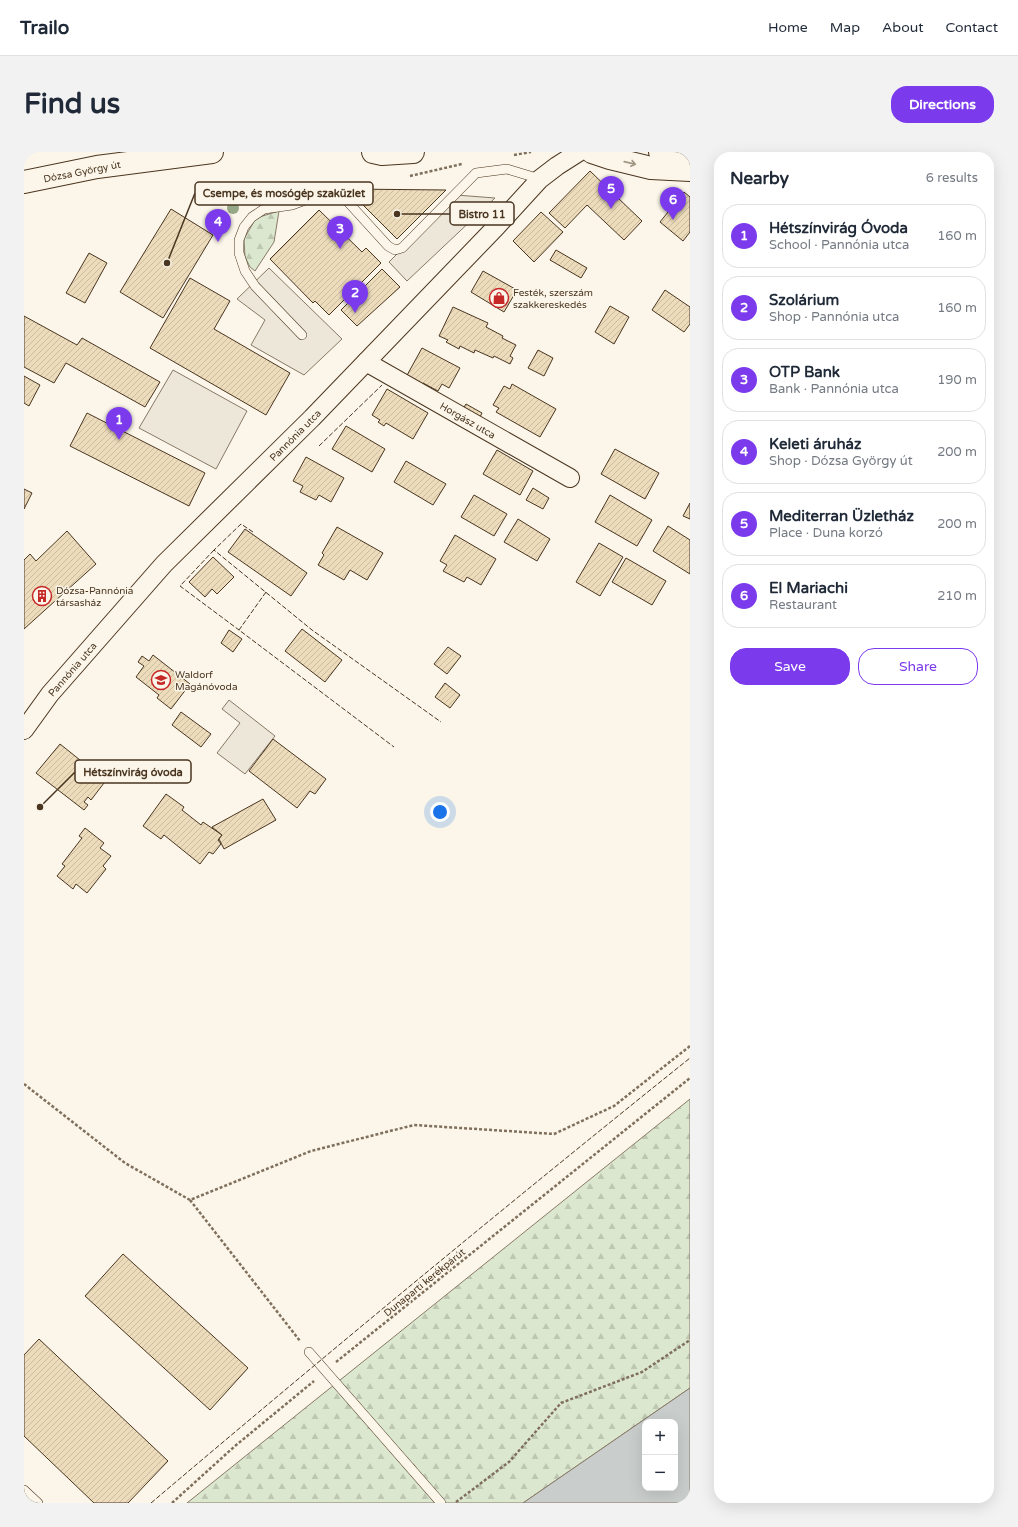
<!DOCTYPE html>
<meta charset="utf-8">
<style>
body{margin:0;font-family:"Varela Round",sans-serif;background:#f2f2f3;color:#1f2937}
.controls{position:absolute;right:12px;bottom:12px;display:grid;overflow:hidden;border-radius:8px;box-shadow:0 4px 16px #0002}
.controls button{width:36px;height:36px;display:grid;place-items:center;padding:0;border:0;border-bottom:1px solid #e0e1e3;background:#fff;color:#1f2937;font:20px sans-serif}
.you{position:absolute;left:416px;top:660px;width:14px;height:14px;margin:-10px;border:3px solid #fff;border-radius:50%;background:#1a73e8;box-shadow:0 0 0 6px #1a73e833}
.badge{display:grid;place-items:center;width:26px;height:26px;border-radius:50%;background:#7c3aed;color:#fff;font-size:13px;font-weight:700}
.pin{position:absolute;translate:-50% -33px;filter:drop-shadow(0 1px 2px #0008)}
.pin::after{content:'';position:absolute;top:21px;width:14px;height:12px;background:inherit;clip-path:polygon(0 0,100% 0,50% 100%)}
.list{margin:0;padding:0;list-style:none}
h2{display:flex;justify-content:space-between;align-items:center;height:52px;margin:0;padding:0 16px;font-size:17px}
h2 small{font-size:13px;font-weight:400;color:#747a83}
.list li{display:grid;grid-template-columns:26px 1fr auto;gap:12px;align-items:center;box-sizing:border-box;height:64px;margin:0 8px 8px;padding:0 8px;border:1px solid #e0e1e3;border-radius:16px}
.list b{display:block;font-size:15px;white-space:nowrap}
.list p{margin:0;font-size:13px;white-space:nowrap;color:#747a83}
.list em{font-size:13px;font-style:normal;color:#747a83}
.actions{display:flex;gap:8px;padding:12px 16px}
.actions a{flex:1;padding:9px 0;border:1px solid #7c3aed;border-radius:16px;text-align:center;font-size:14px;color:#7c3aed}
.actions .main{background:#7c3aed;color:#fff}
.map{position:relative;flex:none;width:666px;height:1351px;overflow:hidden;border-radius:16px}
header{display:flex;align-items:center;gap:24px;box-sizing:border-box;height:56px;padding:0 20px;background:#fff;border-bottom:1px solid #e0e1e3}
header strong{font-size:19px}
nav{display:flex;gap:22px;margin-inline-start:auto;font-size:14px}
.intro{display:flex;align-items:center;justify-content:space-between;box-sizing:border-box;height:96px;padding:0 24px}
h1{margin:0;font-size:28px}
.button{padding:10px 18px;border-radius:16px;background:#7c3aed;color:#fff;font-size:14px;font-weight:700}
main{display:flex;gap:24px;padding:0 24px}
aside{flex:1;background:#fff;border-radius:16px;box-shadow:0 4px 16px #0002}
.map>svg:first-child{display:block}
</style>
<header>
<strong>Trailo</strong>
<nav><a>Home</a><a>Map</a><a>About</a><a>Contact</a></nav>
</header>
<div class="intro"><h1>Find us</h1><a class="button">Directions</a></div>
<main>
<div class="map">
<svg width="666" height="1351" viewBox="0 0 666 1351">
<defs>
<pattern id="forest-firs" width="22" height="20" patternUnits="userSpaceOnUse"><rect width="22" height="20" fill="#dce7d0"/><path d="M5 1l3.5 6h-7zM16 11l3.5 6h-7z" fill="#bec7b2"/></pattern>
<pattern id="building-hatch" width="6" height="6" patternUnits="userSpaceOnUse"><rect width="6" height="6" fill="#ecdcbc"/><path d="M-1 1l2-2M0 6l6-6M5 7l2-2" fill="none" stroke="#ccbda1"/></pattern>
</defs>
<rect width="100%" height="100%" fill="#fbf6e9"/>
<!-- forest -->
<g fill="url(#forest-firs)" stroke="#887966">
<path d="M255,59L250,90L231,119L226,115L221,105L220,87L232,66Z"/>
<path d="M666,947V1236L499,1351H163Z"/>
</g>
<!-- parking -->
<g fill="#ede7d9" stroke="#887966">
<path d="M432,43L471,46L383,129L365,110Z"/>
<path d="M245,116L318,187L280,223L227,193L241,168L213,147Z"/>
<path d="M149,218L223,259L192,317L115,276Z"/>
<path d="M205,548L251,584L221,622L193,601L216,571L198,557Z"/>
</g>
<!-- water -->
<path fill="#c9cecd" stroke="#887966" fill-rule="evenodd" d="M666,1236V1351H499ZM621,1270H651V1336H621Z"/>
<!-- building -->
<g fill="url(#building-hatch)" stroke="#4a3520">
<path d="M566,19L618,69L600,88L563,53L541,76L525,61Z"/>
<path d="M323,37L422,38L373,87Z"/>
<path d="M660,40L666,45V80L659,89L636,70Z"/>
<path d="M147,57L189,83L139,166L96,140Z"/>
<path d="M295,58L338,100L342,96L357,111L305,163L291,149L289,151L246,107Z"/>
<path d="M517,60L539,80L510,110L489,89Z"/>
<path d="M532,98L563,116L557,126L526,108Z"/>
<path d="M65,101L83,111L61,151L42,141Z"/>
<path d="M358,117L376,135L333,174L317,158Z"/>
<path d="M459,119L493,138L480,160L447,140Z"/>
<path d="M166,126L206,149L190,177L266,221L242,263L126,196Z"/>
<path d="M641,138L666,155V172L660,180L628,158Z"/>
<path d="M586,154L605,165L590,192L571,180Z"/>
<path d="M429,155L464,171L462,175L479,184L478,186L492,193L486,204L489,206L486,212L470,204L469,206L451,198L450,201L436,194L435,197L422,190L424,188L415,184Z"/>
<path d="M0,164L53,193L58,186L136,230L121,255L42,211L30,231L0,215Z"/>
<path d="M398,196L436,216L425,236L418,232L414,239L399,231L398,234L382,225Z"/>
<path d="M514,198L529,206L520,224L504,216Z"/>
<path d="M0,224L16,233L5,254L0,251Z"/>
<path d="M488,232L532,257L516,285L472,260L475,256L469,253L480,234L486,237Z"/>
<path d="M363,237L404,261L389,287L362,271L360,274L354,270L356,268L348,263Z"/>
<path d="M442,252L458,261L454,269L437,260Z"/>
<path d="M63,261L181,321L165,354L46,294Z"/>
<path d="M322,274L361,297L348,320L308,297Z"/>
<path d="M591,297L635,321L621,347L577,322Z"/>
<path d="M473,298L509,319L496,343L459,322Z"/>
<path d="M282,305L320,326L307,350L295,343L292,348L276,340L279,334L269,329Z"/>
<path d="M382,309L422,332L409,353L370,330Z"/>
<path d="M509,336L525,346L519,357L502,348Z"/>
<path d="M0,337L8,341L0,357Z"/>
<path d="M450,343L483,362L470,384L437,365Z"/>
<path d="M586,343L628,368L613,394L571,370Z"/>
<path d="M666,351V367L659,364Z"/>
<path d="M494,367L526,387L513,409L480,390Z"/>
<path d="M644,374L666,388V422L629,399Z"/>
<path d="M313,375L359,401L343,428L326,418L320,428L294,413L300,403L298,401Z"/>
<path d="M221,377L283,421L267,444L204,400Z"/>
<path d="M43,379L72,412L0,477V408L6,402L12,409Z"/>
<path d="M431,383L472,407L457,433L443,425L440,430L419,419L423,413L416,409Z"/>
<path d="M575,391L599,405L576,444L552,430Z"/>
<path d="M189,405L210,425L193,442L188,437L181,445L165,430Z"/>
<path d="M602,406L642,429L628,453L588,430Z"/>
<path d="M278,477L318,508L301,530L261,499Z"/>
<path d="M205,478L218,487L209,500L197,491Z"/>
<path d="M424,495L437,504L423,522L410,512Z"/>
<path d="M129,503L166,532L147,557L133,546L135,543L112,525L120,514L114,510L118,504L125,509Z"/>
<path d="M421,531L436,543L426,556L411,545Z"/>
<path d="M157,560L187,582L177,595L148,573Z"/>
<path d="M249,587L302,627L291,642L286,639L273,656L225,619Z"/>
<path d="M36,592L56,608L53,611L80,631L67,648L64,645L60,650L64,653L60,658L12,621Z"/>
<path d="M142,642L160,655L158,658L177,673L179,670L198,683L194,688L197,692L189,702L185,700L176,712L140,683L137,687L119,674Z"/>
<path d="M239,647L252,668L200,697L195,687L198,683L188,675Z"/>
<path d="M61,676L80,691L76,696L87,704L79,714L82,717L63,741L52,732L49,737L33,724L41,714L38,712L58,686L55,684Z"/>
<path d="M99,1102L224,1216L186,1258L61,1144Z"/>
<path d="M15,1187L144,1309L104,1351H70L0,1284V1203Z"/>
</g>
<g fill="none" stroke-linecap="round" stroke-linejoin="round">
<defs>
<g id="service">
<path d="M278,183L231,134L221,119L215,101V88L220,75L228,65L240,57L268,53L284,47L314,45L323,49L364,94L371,98L378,96L452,21L483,17L516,27"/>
<path d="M285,1200L417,1351"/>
<path d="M0,1338L14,1351"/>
</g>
<g id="minor">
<path d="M342,210L546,326"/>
<path d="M0,578L26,542L140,412L288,266L473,74L516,27L533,14L555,0"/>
</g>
<g id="tertiary">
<path d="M568,0L586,6L627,16L666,18"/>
<path d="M636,0L666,7"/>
</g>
<g id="primary">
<path d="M349,0L358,2L389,0"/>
<path d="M0,30L73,15L188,0"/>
</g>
</defs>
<!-- service casing -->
<use href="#service" stroke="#4a3520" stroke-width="10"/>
<!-- minor casing -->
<use href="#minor" stroke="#4a3520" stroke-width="20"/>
<!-- tertiary casing -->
<use href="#tertiary" stroke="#4a3520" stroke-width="24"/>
<!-- primary casing -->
<use href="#primary" stroke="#4a3520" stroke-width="24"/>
<!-- path -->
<g stroke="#7f6f5c" stroke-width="2.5" stroke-dasharray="3 2" stroke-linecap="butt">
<path d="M490,3L507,0"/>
<path d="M386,24L438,12"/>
<path d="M0,932L101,1011L166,1048L287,999L390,973L530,982L590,954L666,894"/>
<path d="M166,1048L276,1189"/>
<path d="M312,1210L666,926"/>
<path d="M432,1350L485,1310L537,1251L618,1220L666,1188"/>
<path d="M148,1351L211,1294L290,1229"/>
</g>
<!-- service -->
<use href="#service" stroke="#fbf6e9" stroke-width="9"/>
<!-- minor -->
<use href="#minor" stroke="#fbf6e9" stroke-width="18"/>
<!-- tertiary -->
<use href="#tertiary" stroke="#fbf6e9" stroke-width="22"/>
<!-- primary -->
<use href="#primary" stroke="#fbf6e9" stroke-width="22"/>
<!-- fence -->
<g stroke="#4a3520" stroke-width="1" stroke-dasharray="5 2" stroke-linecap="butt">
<path d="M295,294L358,233"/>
<path d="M229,380L217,372L190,398L288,478L417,570"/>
<path d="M190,398L156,434L215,478"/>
<path d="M242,440L215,478L370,595"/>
<path d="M127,1351C305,1200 484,1052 666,906"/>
</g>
</g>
<!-- trees -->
<circle fill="#96a887" cx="209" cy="56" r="6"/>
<!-- one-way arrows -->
<defs><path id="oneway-shaft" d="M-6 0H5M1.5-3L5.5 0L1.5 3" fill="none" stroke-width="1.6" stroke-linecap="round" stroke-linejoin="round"/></defs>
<use stroke="#a29684" href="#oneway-shaft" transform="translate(606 11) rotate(13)"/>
<!-- icons -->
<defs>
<symbol id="shop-ring" viewBox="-11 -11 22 22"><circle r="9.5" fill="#fbf6e9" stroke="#c62828" stroke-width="1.5"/><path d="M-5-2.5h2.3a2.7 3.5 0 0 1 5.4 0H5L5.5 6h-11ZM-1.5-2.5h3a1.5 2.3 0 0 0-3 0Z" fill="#c62828"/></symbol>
<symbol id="building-ring" viewBox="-11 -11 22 22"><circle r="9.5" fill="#fbf6e9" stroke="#c62828" stroke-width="1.5"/><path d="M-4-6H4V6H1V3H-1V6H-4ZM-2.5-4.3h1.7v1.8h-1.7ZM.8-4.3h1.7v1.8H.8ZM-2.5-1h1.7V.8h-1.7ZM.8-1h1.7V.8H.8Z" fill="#c62828"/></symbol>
<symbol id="school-ring" viewBox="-11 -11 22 22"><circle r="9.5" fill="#fbf6e9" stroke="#c62828" stroke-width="1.5"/><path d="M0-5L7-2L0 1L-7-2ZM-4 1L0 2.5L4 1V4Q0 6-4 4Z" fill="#c62828"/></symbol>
</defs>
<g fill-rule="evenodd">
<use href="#shop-ring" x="464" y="135" width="22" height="22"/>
<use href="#building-ring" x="7" y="433" width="22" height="22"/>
<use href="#school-ring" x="126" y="517" width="22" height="22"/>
</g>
<g text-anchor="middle" stroke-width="3" stroke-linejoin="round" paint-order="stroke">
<!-- street labels -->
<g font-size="10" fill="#4a3520" stroke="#fbf6e9">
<text transform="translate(58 19) rotate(-11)" y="4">Dózsa György út</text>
<text transform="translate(444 268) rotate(30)" y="4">Horgász utca</text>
<text transform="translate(271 283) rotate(-45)" y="4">Pannónia utca</text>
<text transform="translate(48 517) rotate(-49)" y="4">Pannónia utca</text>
<text transform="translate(400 1130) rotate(-39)" y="4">Dunaparti kerékpárút</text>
</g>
<!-- poi labels -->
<g font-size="10" fill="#4a3520" stroke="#fbf6e9" text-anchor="start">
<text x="489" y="144">Festék, szerszám<tspan x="489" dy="12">szakkereskedés</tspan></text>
<text x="32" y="442">Dózsa-Pannónia<tspan x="32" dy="12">társasház</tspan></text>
<text x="151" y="526">Waldorf<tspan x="151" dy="12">Magánóvoda</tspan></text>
</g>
</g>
<!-- callouts -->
<path fill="none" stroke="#4a3520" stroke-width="1.5" d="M143 111L171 41M373 62L426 62M16 655L51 620"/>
<g fill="#4a3520" stroke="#fbf6e9" stroke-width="1.5">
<circle cx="143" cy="111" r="4"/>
<circle cx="373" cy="62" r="4"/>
<circle cx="16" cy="655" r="4"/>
</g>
<g fill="#fbf6e9" stroke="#4a3520" stroke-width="1.5">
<rect x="171" y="30" width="178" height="23" rx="4"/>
<rect x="426" y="50" width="64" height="23" rx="4"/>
<rect x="51" y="608" width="116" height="23" rx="4"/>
</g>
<g font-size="11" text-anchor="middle" font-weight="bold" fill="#4a3520">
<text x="260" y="45">Csempe, és mosógép szaküzlet</text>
<text x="458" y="66">Bistro 11</text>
<text x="109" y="624">Hétszínvirág óvoda</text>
</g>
</svg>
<div class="controls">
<button>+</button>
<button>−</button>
</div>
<div class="you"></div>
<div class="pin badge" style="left:95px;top:288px">1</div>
<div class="pin badge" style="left:331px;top:161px">2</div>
<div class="pin badge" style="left:316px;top:97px">3</div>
<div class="pin badge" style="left:194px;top:90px">4</div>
<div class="pin badge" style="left:587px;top:57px">5</div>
<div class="pin badge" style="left:649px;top:68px">6</div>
</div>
<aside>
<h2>Nearby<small>6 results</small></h2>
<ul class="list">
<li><span class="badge">1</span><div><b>Hétszínvirág Óvoda</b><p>School · Pannónia utca</p></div><em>160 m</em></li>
<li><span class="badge">2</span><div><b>Szolárium</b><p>Shop · Pannónia utca</p></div><em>160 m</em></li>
<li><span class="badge">3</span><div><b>OTP Bank</b><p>Bank · Pannónia utca</p></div><em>190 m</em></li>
<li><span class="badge">4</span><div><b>Keleti áruház</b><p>Shop · Dózsa György út</p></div><em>200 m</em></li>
<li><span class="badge">5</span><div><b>Mediterran Üzletház</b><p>Place · Duna korzó</p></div><em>200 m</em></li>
<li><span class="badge">6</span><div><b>El Mariachi</b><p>Restaurant</p></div><em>210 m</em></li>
</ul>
<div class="actions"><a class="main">Save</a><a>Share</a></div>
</aside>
</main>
